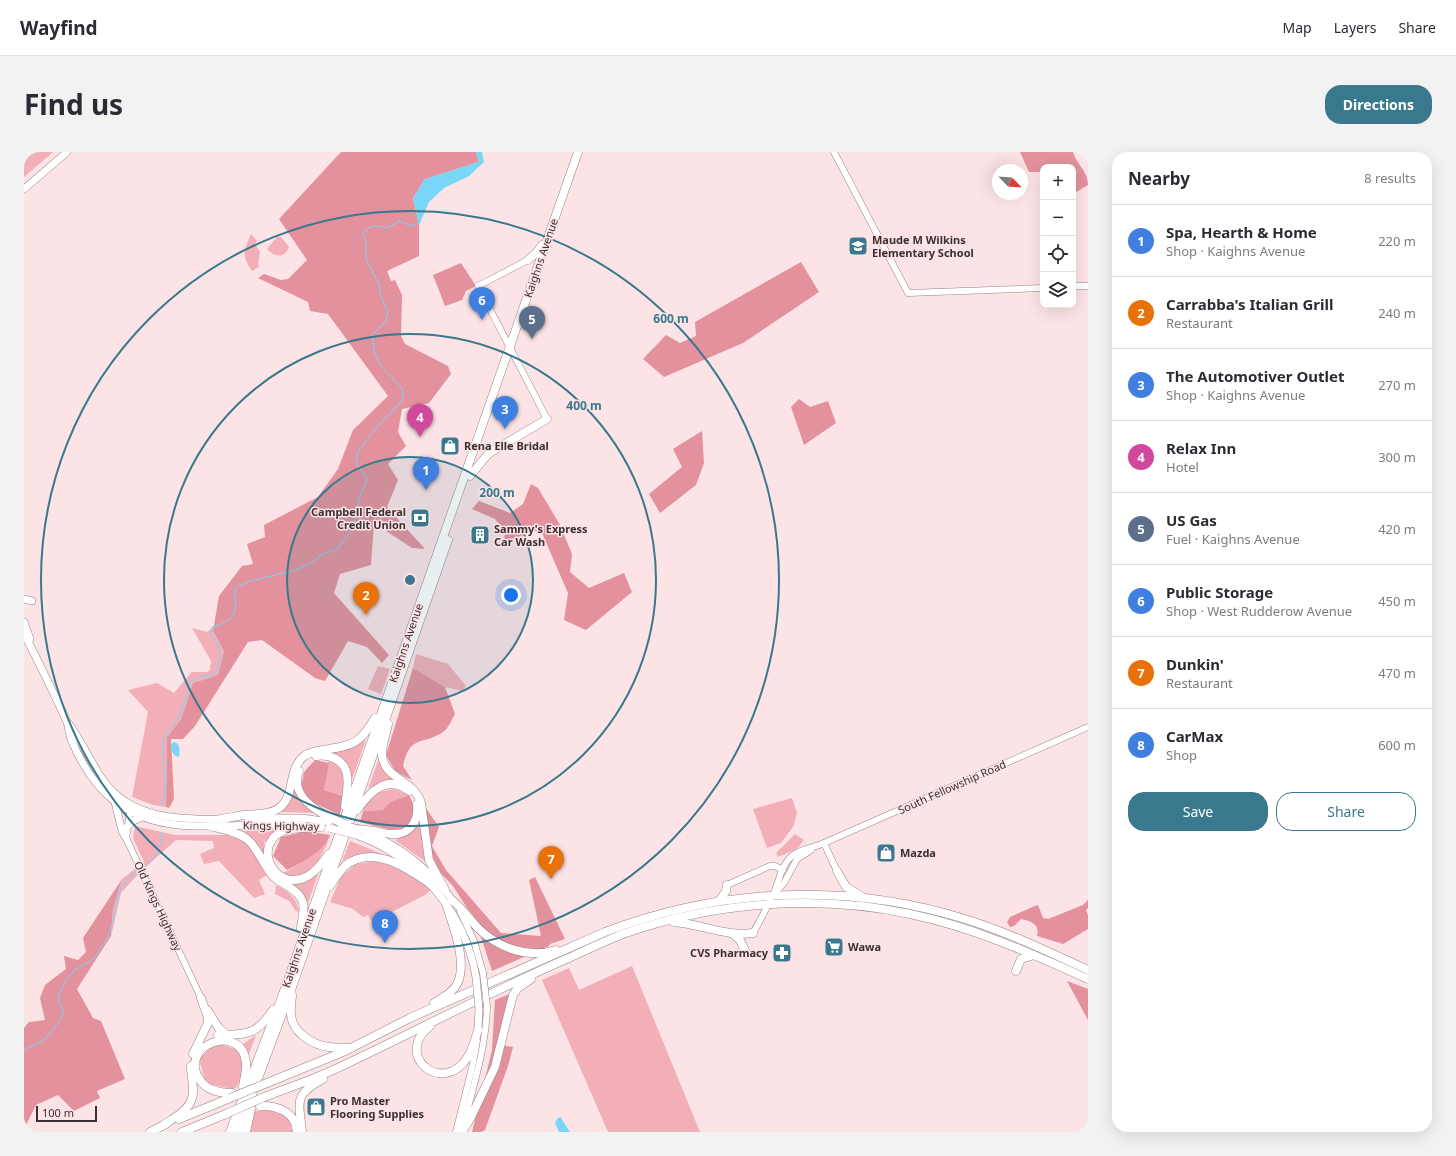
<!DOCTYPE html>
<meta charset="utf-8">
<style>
body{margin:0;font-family:"Noto Sans",sans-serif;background:#f2f2f3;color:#2b2b33}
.controls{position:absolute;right:12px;top:12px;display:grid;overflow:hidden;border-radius:8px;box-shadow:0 4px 16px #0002}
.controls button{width:36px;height:36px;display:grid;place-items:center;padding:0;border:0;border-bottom:1px solid #e1e1e2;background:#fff;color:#2b2b33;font:20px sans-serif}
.compass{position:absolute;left:968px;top:12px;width:36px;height:36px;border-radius:50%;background:#fff;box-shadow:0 4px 16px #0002;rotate:115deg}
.scale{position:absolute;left:12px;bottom:10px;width:61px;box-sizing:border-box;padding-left:4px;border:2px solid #393031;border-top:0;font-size:11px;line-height:14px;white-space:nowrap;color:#393031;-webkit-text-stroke:3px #fce3e6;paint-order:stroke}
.you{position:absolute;left:487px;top:443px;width:14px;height:14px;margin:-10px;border:3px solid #fff;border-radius:50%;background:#1a73e8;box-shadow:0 0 0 6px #1a73e833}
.badge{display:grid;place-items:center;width:26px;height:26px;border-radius:50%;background:#39788d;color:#fff;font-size:13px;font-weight:700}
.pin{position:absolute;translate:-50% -33px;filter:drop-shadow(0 1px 2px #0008)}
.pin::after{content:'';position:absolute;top:21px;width:14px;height:12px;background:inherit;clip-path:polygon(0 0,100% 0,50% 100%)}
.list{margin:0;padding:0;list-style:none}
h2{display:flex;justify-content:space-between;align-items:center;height:52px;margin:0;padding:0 16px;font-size:17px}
h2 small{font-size:13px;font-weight:400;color:#7c7c81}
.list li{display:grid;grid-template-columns:26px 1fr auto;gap:12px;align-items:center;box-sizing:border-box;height:72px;padding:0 16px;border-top:1px solid #e1e1e2}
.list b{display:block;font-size:15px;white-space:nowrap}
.list p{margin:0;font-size:13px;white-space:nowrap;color:#7c7c81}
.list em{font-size:13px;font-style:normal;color:#7c7c81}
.actions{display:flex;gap:8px;padding:12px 16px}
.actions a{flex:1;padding:9px 0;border:1px solid #39788d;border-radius:16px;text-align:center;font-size:14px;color:#39788d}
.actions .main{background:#39788d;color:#fff}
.icon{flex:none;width:22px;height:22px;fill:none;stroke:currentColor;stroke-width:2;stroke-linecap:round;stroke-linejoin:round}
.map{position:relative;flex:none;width:1064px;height:980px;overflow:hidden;border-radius:16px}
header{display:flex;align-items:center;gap:24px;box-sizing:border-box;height:56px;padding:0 20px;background:#fff;border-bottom:1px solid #e1e1e2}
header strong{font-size:19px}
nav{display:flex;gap:22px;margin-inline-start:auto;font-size:14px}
.intro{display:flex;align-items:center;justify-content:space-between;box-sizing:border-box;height:96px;padding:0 24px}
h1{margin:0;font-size:28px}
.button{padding:10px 18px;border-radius:16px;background:#39788d;color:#fff;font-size:14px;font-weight:700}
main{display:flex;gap:24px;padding:0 24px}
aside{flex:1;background:#fff;border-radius:16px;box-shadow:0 4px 16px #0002}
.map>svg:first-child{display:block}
</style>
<header>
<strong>Wayfind</strong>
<nav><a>Map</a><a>Layers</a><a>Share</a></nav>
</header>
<div class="intro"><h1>Find us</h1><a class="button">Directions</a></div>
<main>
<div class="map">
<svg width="1064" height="980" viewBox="0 0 1064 980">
<rect width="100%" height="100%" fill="#fce3e6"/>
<!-- green -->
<g fill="#f3afb8">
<path d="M0,0H29L0,25Z"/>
<path d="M227,82L233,89L231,92L236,100L234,111L235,115L228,119C217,103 220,99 227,82Z"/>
<path d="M253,85H257L265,95C261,107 250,105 243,97Z"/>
<path d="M190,475L189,479L200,499L194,523L169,531L157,567L143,585L142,655L129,653L108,645L124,560L104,538L133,531L150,541L168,520H183L186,518L187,509L168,476L183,480Z"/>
<path d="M392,502L424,512L442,534L439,539L421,535L389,516Z"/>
<path d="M354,514L366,517L357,542L344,537Z"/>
<path d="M342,588L328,627L323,611L308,600L327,596Z"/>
<path d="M355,606L372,630H357L344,637Z"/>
<path d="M305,608C323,617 319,626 319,644L300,638Z"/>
<path d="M271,635L292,661L256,660Z"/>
<path d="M371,637L385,643L366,650L359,658L339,659C343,642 356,639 371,637Z"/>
<path d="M768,646L773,661L769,675L757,691L743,696L729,657Z"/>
<path d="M395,666L402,710L371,688L386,682Z"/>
<path d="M111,674L151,683H203L221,690L244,722L235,728L241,742L230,746L195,709L180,712L176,702L190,696L189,689L152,688L116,720L97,741L87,784L89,757L98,727L120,710L109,686Z"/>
<path d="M252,678L240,690L241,710L215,679Z"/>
<path d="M771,682L780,688L773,697L754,705L752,701Z"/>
<path d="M305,688C294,711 287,729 258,722L288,704Z"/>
<path d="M326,689L363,704L338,701L318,709Z"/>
<path d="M353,709L386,720L408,737L401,743L348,770L344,763L339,765L329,757L306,750L317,725L332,712Z"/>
<path d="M295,720L284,751L278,741L269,732L288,726Z"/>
<path d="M252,733C267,741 271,744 276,761L271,758L265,749L251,742Z"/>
<path d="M608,814L676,980H584L518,828L545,816L555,838Z"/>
<path d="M232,883L213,935L209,937L182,932L175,907L192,891L212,897Z"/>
<path d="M247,958L264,965L269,980H225V974L231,959Z"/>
</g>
<!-- forest -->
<g fill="#e3919d">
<path d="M317,0H452L455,10L401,27L389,46L395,73V104L363,119L367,129L371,128L378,143L377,184L381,192L424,214L427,222L405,251L378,257L374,280L382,294L364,312L374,328L363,355L401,397L388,396L350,371L347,413L316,422L310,441L365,503L358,511L343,495L324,489L301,529L291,526L238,488L224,490L171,574L159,587H147L150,647L145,656L142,655L143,585L157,567L169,531L194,523L200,499L189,479L195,444L218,414L229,412L223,392L241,385L240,373L294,345L314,317L329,278L364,244L304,162L286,159L284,150L234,126L240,122L257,128L264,127L283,108L255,67Z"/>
<path d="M996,0H1049C1053,13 1064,19 1064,33L1049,42V15H1019V20H1005Z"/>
<path d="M777,110L795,140L719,191L640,225L619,207L642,183L656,191L672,184L671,170Z"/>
<path d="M437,111L452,134L442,139L438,148L421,154L409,123Z"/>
<path d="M775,247L786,255L804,249L812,271L780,293L767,255Z"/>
<path d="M678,279L680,311L672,333L636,361L625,342L658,315L649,297Z"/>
<path d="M507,332L514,336L536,373L548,402L546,420L565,436L600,421L608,440L562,478L540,468L544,441L518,381L514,378L480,390L481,379L471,367L448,357L455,349L486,361L499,352Z"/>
<path d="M389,516L421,535L431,562C428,567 424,577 419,580C398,594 386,582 379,614L388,628L371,619L362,603Z"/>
<path d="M291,608L305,611L300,638L319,644L316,663L288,650L277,636L280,620Z"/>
<path d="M385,643C393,658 391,663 381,676L367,678L336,670L339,659L359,658L366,650Z"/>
<path d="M399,652L415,675L408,694L422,718L477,781L517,784L505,728L511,725L541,787L526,792L525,794L468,819L456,782L459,776L443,756L429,734L407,711Z"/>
<path d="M282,679L306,683C301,699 277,711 263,718L249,704L257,685Z"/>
<path d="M98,727L89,757L87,784L53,837L69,866L77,869L101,927L73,939L76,946L50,959L34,943L12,953L0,977V876L5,870L21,868L16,846L21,833L42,817L40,804L54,808L62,800L59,786Z"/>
<path d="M1064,748V756L1062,758L1064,763V777L1039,792L1013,784C1016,772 1007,769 997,767L990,774L986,775L983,770L986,765L1011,754L1014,753L1019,766L1024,767L1059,753Z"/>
<path d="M1043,829L1064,837V868Z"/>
<path d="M488,841L477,893L489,895L484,914L461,978L457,980H448L468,898L471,848Z"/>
</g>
<!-- water -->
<g fill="#78d6f7">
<path d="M452,0H458L460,10L445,24L420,36L405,50L395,73L389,46L401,27L455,10Z"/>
<path d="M151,590C156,593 156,598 155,604L154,605C148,603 146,596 148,591Z"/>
<path d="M536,965L537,966L546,980H535L531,971L533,967Z"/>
</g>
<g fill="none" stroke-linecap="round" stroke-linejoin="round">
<!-- stream -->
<g stroke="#78d6f7" stroke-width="1">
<path d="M139,654L141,635L139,594L140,586L156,563L166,532L168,529L175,525L189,523C192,520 194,517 195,512C199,499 194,492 186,482L188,475L198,472L209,464L212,454L210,440L213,435L226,429L268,419L286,412L297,403L314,397L329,376L335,347L343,327L340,321L334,314L332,307L333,301L352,276L378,249L380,242L377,235L357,214L351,204L348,185L350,181L362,169L364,160L357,144L355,132L342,107V89L339,82C347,71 353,74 364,76L375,69L387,74L394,71"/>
<path d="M120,715C131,709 138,694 138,681"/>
<path d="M0,899C5,894 11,894 17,890C23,886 40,866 39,859C39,856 36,852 34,850C36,837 41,827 51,818C56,814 63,812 69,807C74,803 77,795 81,790C97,764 84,735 115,718"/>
</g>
<defs>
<g id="secondary">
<path d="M810,0L884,141L1019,136"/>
<path d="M504,108L454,134L523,267"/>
<path d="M1049,134H1064"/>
<path d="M106,661L102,686L177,846"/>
<path d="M800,691L813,719"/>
<path d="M703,733L746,714H751L759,718"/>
<path d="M750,742L760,731L773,707L787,698"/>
<path d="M436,759L450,789L459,821"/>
<path d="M729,781C736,769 742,757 748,745C755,732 756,714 768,704C777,696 790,696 800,691L1064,575"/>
<path d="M439,975C449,935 462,896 463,854"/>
<path d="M432,980L448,916L453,889"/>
</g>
<g id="primary">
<path d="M0,37L43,0"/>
<path d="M0,447L8,449"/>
<path d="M0,470L6,487"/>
<path d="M0,482C11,502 20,522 30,542C34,551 39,560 43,570C45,575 45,582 47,587C68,638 99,667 154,673C196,677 238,670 279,673"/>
<path d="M44,571C58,589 66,610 79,628C107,668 158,668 202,667"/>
<path d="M91,650L98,679L102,686"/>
<path d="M224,666H277L307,670"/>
<path d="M103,675L109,669L118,665"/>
<path d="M342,680C378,695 406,718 429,749"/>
<path d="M332,683C394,705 441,760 452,825"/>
<path d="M454,878L455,857"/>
</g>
<g id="highway">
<path d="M504,108L513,100L518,93"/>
<path d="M446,324L464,302L523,267"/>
<path d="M364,572C362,582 358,593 358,602C359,627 390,627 397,651L405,708L421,738"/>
<path d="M292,604C306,602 321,608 323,623C325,633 322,644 321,654"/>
<path d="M275,619C266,643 290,658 309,667"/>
<path d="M333,658C345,641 363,621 385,639"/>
<path d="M197,667C205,666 212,664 219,663C229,662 242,663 252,658C272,648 263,619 279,605C285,600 292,599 299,598C329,593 335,593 351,566"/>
<path d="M186,674C198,677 212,679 223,687C235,697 239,714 250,725C259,733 275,737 279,751C281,760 277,769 277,778"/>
<path d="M297,675C285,676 266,674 255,681C228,699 254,741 284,724C293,719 299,710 305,702"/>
<path d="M334,677C340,678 345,678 350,679C365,682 380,687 390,671C393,665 394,659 393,652"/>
<path d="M813,719L822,735L837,744"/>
<path d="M306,734C311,727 315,720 321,714C347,692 382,715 405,731"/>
<path d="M429,749C439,757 445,767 454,776C474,796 505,807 532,798"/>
<path d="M695,749L702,739L703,733"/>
<path d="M650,770C676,772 703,785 729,781"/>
<path d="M709,782L716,788L722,801"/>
<path d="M992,819L997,807L1010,803"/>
<path d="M268,843C268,849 266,856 267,862C268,880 288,893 305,895C312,896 319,895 327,896"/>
<path d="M410,851C417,846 427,842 432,834C445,813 429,773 422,752"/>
<path d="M184,859L194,875L203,883"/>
<path d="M406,874C369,903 418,944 443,906C449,898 451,887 454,878"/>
<path d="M194,883C223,882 232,884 249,858"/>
<path d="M169,902L184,871V866L177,846"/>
<path d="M243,931L319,900L386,866L581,780C697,736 823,730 941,767C983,780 1023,799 1064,818"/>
<path d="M208,941C196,941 183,939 176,928C152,894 217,869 222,910C223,918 220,927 219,935"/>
<path d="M238,946C266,935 294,926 320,913C396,877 470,838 547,805C564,797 581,789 599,782C691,750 791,742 886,762C949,775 1006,801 1064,827"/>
<path d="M236,954C253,953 272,960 273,980"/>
<path d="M155,967L206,946"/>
<path d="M138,974C151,965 170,957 169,938C169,930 167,922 167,914"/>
<path d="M126,980L142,972"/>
<path d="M158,980L202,962"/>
<path d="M206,980L259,842L554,0"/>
<path d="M214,980L267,838L424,388"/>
<path d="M222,980L227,957"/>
<path d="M278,980C275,949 269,943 299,927"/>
<path d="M438,980L446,967L471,915L489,843L494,836L507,827"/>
</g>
</defs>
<!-- secondary casing -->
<use href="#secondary" stroke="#988285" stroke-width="7"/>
<!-- primary casing -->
<use href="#primary" stroke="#988285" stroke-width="8"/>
<!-- highway casing -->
<use href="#highway" stroke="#988285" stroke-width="9"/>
<!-- secondary -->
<use href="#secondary" stroke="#fff" stroke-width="6"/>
<!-- primary -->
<use href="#primary" stroke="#fff" stroke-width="7"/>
<!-- highway -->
<use href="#highway" stroke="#fff" stroke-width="8"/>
<defs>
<path id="secondary-bridge" d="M459,821L463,854"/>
<g id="primary-bridge">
<path d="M317,672L334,677"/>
<path d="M305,676L332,683"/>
<path d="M452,825L455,857"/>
</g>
<g id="highway-bridge">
<path d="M309,667L323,673"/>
<path d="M206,946L243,931"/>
<path d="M202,962L238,946"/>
</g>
</defs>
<!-- secondary-bridge casing -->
<use href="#secondary-bridge" stroke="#988285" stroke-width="7" stroke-linecap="butt"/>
<!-- primary-bridge casing -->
<use href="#primary-bridge" stroke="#988285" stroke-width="8" stroke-linecap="butt"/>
<!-- highway-bridge casing -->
<use href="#highway-bridge" stroke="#988285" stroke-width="9" stroke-linecap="butt"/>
<!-- secondary-bridge -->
<use href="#secondary-bridge" stroke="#fff" stroke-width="6"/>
<!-- primary-bridge -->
<use href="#primary-bridge" stroke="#fff" stroke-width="7"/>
<!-- highway-bridge -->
<use href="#highway-bridge" stroke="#fff" stroke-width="8"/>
</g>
<!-- distance rings -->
<circle cx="386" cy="428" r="123" fill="#39788d" fill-opacity=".12"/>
<g fill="none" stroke="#39788d" stroke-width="2">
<circle cx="386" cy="428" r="123"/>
<circle cx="386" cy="428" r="246"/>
<circle cx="386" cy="428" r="369"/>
</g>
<!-- icons -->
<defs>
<symbol id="school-square" viewBox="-11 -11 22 22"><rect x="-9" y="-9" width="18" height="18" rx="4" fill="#39788d" stroke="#fce3e6"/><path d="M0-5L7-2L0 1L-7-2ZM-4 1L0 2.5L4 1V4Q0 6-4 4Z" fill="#fff"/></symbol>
<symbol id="shop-square" viewBox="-11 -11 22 22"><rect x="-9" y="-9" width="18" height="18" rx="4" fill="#39788d" stroke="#fce3e6"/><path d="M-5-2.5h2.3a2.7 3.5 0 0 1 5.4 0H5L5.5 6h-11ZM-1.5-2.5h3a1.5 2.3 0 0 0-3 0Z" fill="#fff"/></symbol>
<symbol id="bank-square" viewBox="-11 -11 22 22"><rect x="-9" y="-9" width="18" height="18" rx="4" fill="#39788d" stroke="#fce3e6"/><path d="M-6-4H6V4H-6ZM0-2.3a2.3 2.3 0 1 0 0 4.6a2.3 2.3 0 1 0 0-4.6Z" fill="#fff"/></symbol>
<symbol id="building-square" viewBox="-11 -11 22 22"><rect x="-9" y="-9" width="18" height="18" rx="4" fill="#39788d" stroke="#fce3e6"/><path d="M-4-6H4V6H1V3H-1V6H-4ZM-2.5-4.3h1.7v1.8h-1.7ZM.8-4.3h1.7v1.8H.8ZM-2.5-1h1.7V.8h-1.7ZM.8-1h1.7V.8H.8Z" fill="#fff"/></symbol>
<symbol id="supermarket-square" viewBox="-11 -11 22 22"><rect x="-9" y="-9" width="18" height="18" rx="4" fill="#39788d" stroke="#fce3e6"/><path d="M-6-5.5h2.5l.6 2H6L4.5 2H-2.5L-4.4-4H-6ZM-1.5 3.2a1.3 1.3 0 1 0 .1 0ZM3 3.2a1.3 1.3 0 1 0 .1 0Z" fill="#fff"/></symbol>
<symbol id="pharmacy-square" viewBox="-11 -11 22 22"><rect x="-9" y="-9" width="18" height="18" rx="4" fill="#39788d" stroke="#fce3e6"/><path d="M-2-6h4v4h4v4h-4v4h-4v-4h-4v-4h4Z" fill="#fff"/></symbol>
</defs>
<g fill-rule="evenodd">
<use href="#school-square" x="823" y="83" width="22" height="22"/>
<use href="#shop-square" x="415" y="283" width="22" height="22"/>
<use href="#bank-square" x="385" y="355" width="22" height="22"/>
<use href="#building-square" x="445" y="372" width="22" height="22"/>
<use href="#shop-square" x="851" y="690" width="22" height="22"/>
<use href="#supermarket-square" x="799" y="784" width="22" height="22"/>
<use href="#pharmacy-square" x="747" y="790" width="22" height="22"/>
<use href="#shop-square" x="281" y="944" width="22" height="22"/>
</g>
<g text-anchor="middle" stroke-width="3" stroke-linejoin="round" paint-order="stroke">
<!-- poi labels -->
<g font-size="11" font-weight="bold" fill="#393031" stroke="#fce3e6" text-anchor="start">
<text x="848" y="92">Maude M Wilkins<tspan x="848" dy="13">Elementary School</tspan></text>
<text x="440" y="298">Rena Elle Bridal</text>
<text x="382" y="364" text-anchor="end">Campbell Federal<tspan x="382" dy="13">Credit Union</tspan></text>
<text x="470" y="381">Sammy's Express<tspan x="470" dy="13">Car Wash</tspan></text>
<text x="876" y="705">Mazda</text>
<text x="824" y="799">Wawa</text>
<text x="744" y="805" text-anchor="end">CVS Pharmacy</text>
<text x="306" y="953">Pro Master<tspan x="306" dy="13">Flooring Supplies</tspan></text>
</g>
<!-- street labels -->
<g font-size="11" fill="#393031" stroke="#fce3e6">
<text transform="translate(517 106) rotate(-71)" y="4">Kaighns Avenue</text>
<text transform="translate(382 491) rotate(-71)" y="4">Kaighns Avenue</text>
<text transform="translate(928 635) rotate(-24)" y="4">South Fellowship Road</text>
<text transform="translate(257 674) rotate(1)" y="4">Kings Highway</text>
<text transform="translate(134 754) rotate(65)" y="4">Old Kings Highway</text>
<text transform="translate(275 796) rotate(-71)" y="4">Kaighns Avenue</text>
</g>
</g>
<circle cx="386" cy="428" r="6" fill="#39788d" stroke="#fce3e6" stroke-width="2"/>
<g font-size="12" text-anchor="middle" font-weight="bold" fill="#39788d" stroke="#fce3e6" stroke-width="3" stroke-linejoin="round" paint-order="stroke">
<text x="647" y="171">600 m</text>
<text x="560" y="258">400 m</text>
<text x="473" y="345">200 m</text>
</g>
</svg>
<div class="controls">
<button>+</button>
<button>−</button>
<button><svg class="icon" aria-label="locate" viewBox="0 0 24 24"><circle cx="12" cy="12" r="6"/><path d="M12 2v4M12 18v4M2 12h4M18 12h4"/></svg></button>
<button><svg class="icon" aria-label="layers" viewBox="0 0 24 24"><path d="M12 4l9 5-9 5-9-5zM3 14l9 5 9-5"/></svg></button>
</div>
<svg class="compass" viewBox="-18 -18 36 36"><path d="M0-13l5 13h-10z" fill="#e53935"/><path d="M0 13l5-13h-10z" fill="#7c7c81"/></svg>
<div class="scale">100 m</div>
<div class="you"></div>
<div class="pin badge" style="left:402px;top:338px;background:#3f7fe0">1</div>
<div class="pin badge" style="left:342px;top:463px;background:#e8710a">2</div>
<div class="pin badge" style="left:481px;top:277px;background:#3f7fe0">3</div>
<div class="pin badge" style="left:396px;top:285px;background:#d1479c">4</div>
<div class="pin badge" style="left:508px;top:187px;background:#5c6f8a">5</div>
<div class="pin badge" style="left:458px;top:168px;background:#3f7fe0">6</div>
<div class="pin badge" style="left:527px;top:727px;background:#e8710a">7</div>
<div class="pin badge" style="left:361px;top:791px;background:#3f7fe0">8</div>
</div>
<aside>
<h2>Nearby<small>8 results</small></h2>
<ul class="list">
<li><span class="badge" style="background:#3f7fe0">1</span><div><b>Spa, Hearth &amp; Home</b><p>Shop · Kaighns Avenue</p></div><em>220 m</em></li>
<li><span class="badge" style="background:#e8710a">2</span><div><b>Carrabba's Italian Grill</b><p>Restaurant</p></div><em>240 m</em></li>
<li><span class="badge" style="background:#3f7fe0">3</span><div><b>The Automotiver Outlet</b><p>Shop · Kaighns Avenue</p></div><em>270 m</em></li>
<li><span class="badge" style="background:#d1479c">4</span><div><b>Relax Inn</b><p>Hotel</p></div><em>300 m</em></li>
<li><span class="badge" style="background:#5c6f8a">5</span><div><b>US Gas</b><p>Fuel · Kaighns Avenue</p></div><em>420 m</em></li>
<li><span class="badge" style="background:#3f7fe0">6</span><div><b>Public Storage</b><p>Shop · West Rudderow Avenue</p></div><em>450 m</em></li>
<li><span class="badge" style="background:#e8710a">7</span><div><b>Dunkin'</b><p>Restaurant</p></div><em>470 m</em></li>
<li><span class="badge" style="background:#3f7fe0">8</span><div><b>CarMax</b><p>Shop</p></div><em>600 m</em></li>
</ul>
<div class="actions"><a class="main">Save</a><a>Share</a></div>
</aside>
</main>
